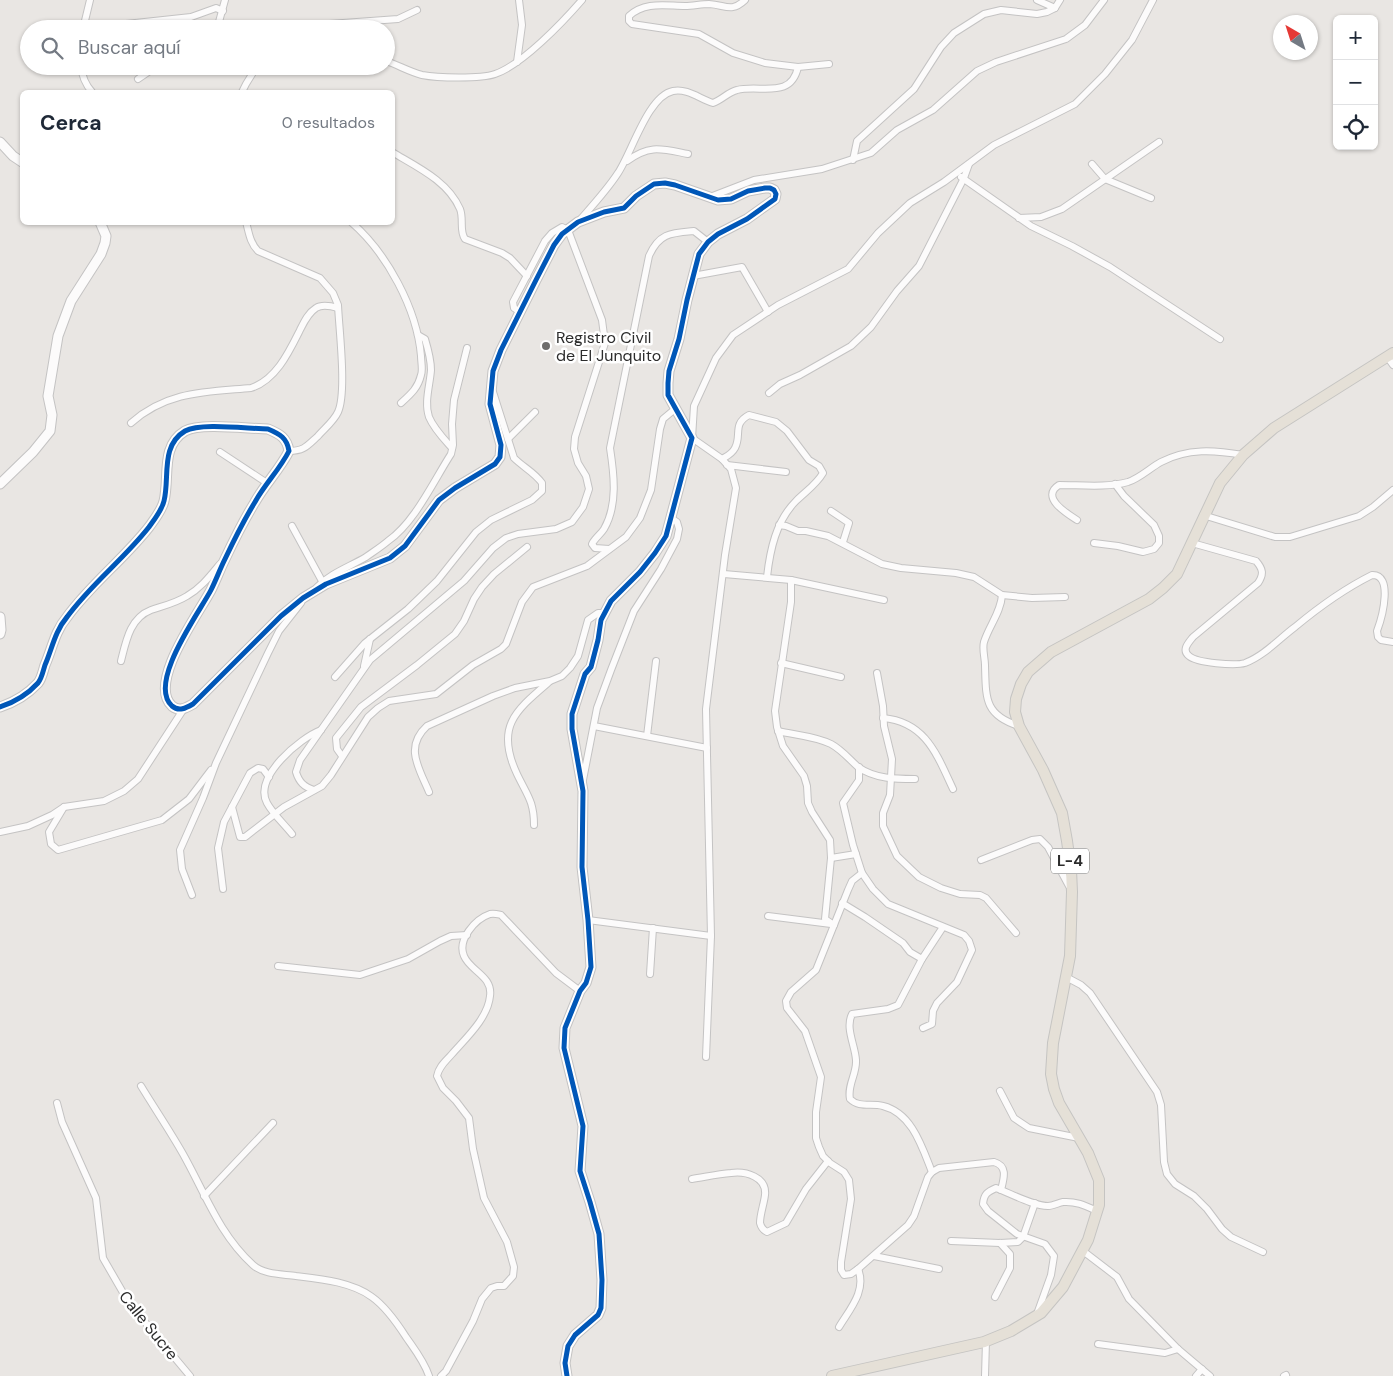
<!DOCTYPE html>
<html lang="es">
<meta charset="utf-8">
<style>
body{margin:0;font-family:"DM Sans",sans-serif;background:#f6f6f7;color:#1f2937}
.controls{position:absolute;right:15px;top:15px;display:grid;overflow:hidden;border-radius:8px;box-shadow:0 1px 4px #0004}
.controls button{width:45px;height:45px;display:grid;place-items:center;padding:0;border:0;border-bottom:1px solid #e0e1e3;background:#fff;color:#1f2937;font:25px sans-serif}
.compass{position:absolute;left:1273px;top:15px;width:45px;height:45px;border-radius:50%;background:#fff;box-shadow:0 1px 4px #0004;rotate:321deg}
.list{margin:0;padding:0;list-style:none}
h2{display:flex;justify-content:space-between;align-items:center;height:65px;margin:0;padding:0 20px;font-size:21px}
h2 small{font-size:16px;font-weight:400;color:#747a83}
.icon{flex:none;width:28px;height:28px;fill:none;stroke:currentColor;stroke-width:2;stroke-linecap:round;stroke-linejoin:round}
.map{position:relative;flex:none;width:1393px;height:1376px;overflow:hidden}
.search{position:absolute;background:#fff;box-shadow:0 1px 4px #0004;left:20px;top:20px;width:375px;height:55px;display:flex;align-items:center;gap:12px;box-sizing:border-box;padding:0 18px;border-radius:28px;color:#747a83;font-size:19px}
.panel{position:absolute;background:#fff;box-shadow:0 1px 4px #0004;left:20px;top:90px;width:375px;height:135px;border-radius:8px}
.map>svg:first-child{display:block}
</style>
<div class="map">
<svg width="1393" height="1376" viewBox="0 0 1393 1376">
<rect width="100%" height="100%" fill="#e9e6e3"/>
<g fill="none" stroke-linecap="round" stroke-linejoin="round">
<defs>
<g id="street">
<path d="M745,0C731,13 726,5 709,4C701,4 693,6 685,6C666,6 645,1 629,16V21L632,24L699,34L733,53L765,63L798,67L829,64"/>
<path d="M1037,0L1055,8"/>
<path d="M83,29L90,0"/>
<path d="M110,29L126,24L191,17L216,8L223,11"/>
<path d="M217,29L225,0"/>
<path d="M286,29L288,27L398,19L417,10"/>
<path d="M386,61C398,65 410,72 422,75C437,78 481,79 495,74C522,65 563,22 582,0"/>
<path d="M517,62L522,25L519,0"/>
<path d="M81,66C82,77 85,84 92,92"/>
<path d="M138,79L157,66"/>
<path d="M242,92L246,84L257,66"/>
<path d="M392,152C417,167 448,181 460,209C464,219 459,231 465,239L502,253L510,258L527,276"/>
<path d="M853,160L857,141L914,89L941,47L954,33L984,14L1001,10L1037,14L1047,12L1055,8L1060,0"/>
<path d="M627,161C650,144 662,149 688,154"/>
<path d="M1092,164L1105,179L1151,198"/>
<path d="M961,177L1031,226L1072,246L1110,267L1220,339"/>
<path d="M710,197L754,180L822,169L871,153L897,130L933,110L977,71L996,62L1066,39L1085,25L1104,0"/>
<path d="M1019,218L1041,217L1062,209L1159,142"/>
<path d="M579,221C593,205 607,190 618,173C632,152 648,96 673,91C687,88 700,99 713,103C722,100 728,92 737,90C760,84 791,100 798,67"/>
<path d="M246,222C249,233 250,243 258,251L320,278L333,293L338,305C339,329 347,392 338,412C334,421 324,429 318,436C307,446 304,451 289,451"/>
<path d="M351,222C387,253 417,309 421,356C421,362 423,370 421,375C418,388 411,394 401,403"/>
<path d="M693,276L742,267L768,312"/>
<path d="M418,335L425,339C428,349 431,360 431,370C430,385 424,402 429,417C434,429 444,439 452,448"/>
<path d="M1388,358L1393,365"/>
<path d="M769,393L780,384L800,375L851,346L871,327L897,291L919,266L964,178L969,164"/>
<path d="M131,423C167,391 206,392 251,388C276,380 289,352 300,330C304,322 308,313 316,308C322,304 331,306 338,308"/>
<path d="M508,439L535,412"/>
<path d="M220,452L267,483"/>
<path d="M722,459C727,456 732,454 735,448C742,435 732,424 749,415L776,422L787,431L809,460L819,466L823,473C816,485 806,491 796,501C776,521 770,550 767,577"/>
<path d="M727,465L786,472"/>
<path d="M831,511L849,523L843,542"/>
<path d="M1203,515L1275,537H1290L1359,516L1373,507L1393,490"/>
<path d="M1077,520C1066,513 1040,497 1059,485C1081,485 1106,488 1128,482C1140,478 1150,468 1161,462C1188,448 1214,450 1243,455"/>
<path d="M779,525L786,526L798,531H806L828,536L882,564L901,568L956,573L974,577L1002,595L1032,598L1065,597"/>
<path d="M292,526L322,581"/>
<path d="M1094,543L1118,546L1143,552L1154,549L1159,543V536L1154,525L1124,496L1115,484"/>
<path d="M1192,543L1256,561C1263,569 1264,574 1258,583L1193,637C1189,642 1181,650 1189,656C1197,663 1235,666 1245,663C1264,656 1280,638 1295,627C1319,607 1344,589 1372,575C1393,574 1383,615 1377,631L1378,637L1381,640L1393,642"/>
<path d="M609,549L595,548L592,544C595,538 601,534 604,529C618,505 614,474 610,448L649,256C659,233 671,233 694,231L708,242"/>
<path d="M724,574L791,580L884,600"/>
<path d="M791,580V602L775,711L777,727L783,746L804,776L807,786L808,803L812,812L830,840L831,858L825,919L834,925"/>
<path d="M317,587C331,573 349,567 366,557C373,552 381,547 388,541C415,522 433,482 451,454L453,445L452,424L454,400L467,348"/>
<path d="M1002,595C1001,612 989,626 984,642C982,649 985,658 985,665C986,698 984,715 1019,726"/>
<path d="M121,661C126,641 130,618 151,610C163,606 176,603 187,596C201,588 210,576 220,564"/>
<path d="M781,663L841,677"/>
<path d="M364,666L370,639"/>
<path d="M877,673L883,706L884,726L892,759L890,795L883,813V826L897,856L919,877L941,888L960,894L980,895L986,898L1016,933"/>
<path d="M335,677L365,643L408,609L437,581L476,532L491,520L532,500L542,491V483C534,472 523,467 514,458L493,392"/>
<path d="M883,718C926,722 937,755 953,789"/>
<path d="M594,726L707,748"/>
<path d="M778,731C795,735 815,736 831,744C842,750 849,759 858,767C875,779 896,779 915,779"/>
<path d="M647,736L656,661"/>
<path d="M342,756L337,749L336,738L361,707L417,665L455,634L464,621L474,599L482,587L494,574L527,547"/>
<path d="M859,767V780L843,803L853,845L862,873L873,889L888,904L964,935L969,941L972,950L957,982L937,1003L933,1011L932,1024L923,1028"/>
<path d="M583,780L597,708L611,670L634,611L661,569L677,539L679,529L677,522L671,518"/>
<path d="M314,790C304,787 299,782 296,772L300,760L370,660L464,581L493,548L506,538L518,534L556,529L572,522L583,507L589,489L586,476L578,463L574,449L575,437L605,343L602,320L568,230L562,227L552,233L545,241L513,302L514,308L520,312"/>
<path d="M429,792C419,768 404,747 427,726L493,696L515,688L550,681L562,676L570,668L578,656L588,620L598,613H605"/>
<path d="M64,807L49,832L51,844L58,850L162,820L189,799L211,770"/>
<path d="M232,807L240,837H245L284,807L322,786L331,775L368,717L378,708L389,701L436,694L473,665L501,649L506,644L522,602L533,587L587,566L626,537L640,518L651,490L660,429L663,419L675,409"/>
<path d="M534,825C534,801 527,795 517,774C495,727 515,711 549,682"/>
<path d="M0,832L28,826L52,815L64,807L104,801L124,791L138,779L183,710"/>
<path d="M292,834C284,824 273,814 267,803C253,777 300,738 321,730"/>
<path d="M831,858L856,854"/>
<path d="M981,860L1032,840L1040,839L1048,847L1069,886"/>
<path d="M862,873L852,881L848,890L816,970L791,992L786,1001L787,1008L805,1031L821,1077L816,1112V1138L819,1147L823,1156L830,1163L844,1172L849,1180L851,1199L841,1262V1270L844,1275L851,1274L858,1269L908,1225L914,1216L928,1177L932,1172L939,1168L994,1162C1008,1166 1004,1178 1001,1190"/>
<path d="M223,889L218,848L224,822L250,773L258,768L263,769L269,777"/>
<path d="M192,895L182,869L180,850L203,798L216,763L268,653L279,631L301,603"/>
<path d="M842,903L865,917L903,943L910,952L922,959"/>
<path d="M768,916L831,924"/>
<path d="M588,920L711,936"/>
<path d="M278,966L360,975L408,959L440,941L451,936L467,935"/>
<path d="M650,974L653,928"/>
<path d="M1066,977L1081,985L1090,993L1157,1092L1161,1105L1164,1162L1167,1174L1175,1184L1194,1196L1207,1209L1222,1229L1231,1237L1263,1252"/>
<path d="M706,1057L711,936L706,709L725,555L736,488L731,469L722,459L692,438L694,406L716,358L733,335L778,305L848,269L878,233L910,203L944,182L994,145L1075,104L1105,74L1132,40L1153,0"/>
<path d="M141,1086C155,1109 170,1131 183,1154C205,1193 219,1234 253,1265C264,1275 283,1274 296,1276C321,1279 352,1282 372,1297C386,1307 397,1323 406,1337C415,1350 424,1361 429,1376"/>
<path d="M1000,1091L1014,1118L1029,1128L1079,1138"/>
<path d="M57,1103L62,1122L96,1198L103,1258L129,1303L190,1376"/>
<path d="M932,1172C922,1147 912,1113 883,1106C871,1103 859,1108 850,1099C847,1085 857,1074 856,1060C855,1045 845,1028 852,1014L888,1009L898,1005L922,959L943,927"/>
<path d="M692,1179C705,1177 718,1174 731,1173C746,1171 767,1177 765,1195C764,1204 760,1214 760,1223C761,1227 763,1230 767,1232L786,1223L806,1189L828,1161"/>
<path d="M204,1196L273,1123"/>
<path d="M951,1241L1000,1243L1018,1242L1023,1237L1035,1203"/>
<path d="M1083,1251L1117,1277L1129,1299L1178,1349L1210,1376"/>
<path d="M874,1256L939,1269"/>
<path d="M995,1297L1010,1268V1254L1000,1243"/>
<path d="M1037,1314L1051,1275L1054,1256L1045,1244L1017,1234L988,1211L983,1204C984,1194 987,1192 996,1188C1010,1193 1033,1206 1048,1206C1053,1206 1058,1203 1063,1202C1076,1201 1086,1206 1097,1211"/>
<path d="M839,1327C849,1310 867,1291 858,1269"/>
<path d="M1098,1344L1165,1353L1178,1349"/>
<path d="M441,1376L446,1371L473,1321L482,1299L491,1288L497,1286H504L513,1276L514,1267L507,1242L484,1198L473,1149L469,1118L456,1101L443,1088L437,1076C439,1066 446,1061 452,1054C466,1038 488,1018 490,996C493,976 470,971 464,956C457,940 475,919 490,914C494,913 497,914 501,915L556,973L580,991"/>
<path d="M985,1376L986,1341"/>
<path d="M1196,1376L1202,1369"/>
<path d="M1284,1376L1286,1375"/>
</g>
<g id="secondary">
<path d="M0,142L13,156L22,162"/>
<path d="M0,484L33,452L50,431L52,415L48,396L58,336L71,301L101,254L105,243L106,236L100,222"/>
<path d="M0,617L1,630L0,634"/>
<path d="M0,707C15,702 27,695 38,683C42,678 43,671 45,665C52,649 55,631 67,617C91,584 124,559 149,527C154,520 162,510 164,501C170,477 160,446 185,431C201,422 249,429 268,429C280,434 287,438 289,451C280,469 265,484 255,502C244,520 234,540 225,559C220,569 216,580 211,590C199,613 147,683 172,706C179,712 186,708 193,704L281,616L303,598L326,584L390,558L405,546L439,500L455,488L495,464L500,457L501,445L490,404L493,371L501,350L536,280L554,245L562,234L578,222L604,212L624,208L636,196L654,184L665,183L675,185L718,200L731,199L748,191L765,188H770L774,190L776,194L775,199L747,219L718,234L708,242L699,254L687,300L679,339L669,371L668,383V395L692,438L666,536L655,553L640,572L611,601L601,620L598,640L591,667L585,674L572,714V729L583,791L582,867L588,920L591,967L586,983L580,991L565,1028L564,1048L583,1126L580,1171L590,1202L599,1234L602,1280L601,1308L598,1315L575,1335L568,1346L565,1363L567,1376"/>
</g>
<path id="primary" d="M832,1376L984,1342L1011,1331L1041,1313L1063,1287L1088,1240L1099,1205V1180L1088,1153L1059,1103L1054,1089L1051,1074L1053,1043L1070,956L1072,892L1071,870L1067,841L1062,813L1043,770L1019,726L1015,712L1016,699L1021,684L1028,672L1051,652L1149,599L1163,588L1177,574L1220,483L1243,455L1274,428L1393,353"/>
</defs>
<!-- street casing -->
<use href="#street" stroke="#c4c3c3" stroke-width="8"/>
<!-- secondary casing -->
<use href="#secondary" stroke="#c4c3c3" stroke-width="11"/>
<!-- primary casing -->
<use href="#primary" stroke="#c5c4c2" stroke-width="12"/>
<!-- street -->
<use href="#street" stroke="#fcfbfb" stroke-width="6"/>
<!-- secondary -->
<use href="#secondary" stroke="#fcfbfb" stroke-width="9"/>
<!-- primary -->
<use href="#primary" stroke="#e5e0d7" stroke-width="10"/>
<defs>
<path id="cycleway" d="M0,707C15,702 27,695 38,683C42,678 43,671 45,665C52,649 55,631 67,617C91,584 124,559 149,527C154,520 162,510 164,501C170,477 160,446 185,431C201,422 249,429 268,429C280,434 287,438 289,451C280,469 265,484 255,502C244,520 234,540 225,559C220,569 216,580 211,590C199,613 147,683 172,706C179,712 186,708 193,704L281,616L303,598L326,584L390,558L405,546L439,500L455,488L495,464L500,457L501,445L490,404L493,371L501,350L536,280L554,245L562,234L578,222L604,212L624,208L636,196L654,184L665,183L675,185L718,200L731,199L748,191L765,188H770L774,190L776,194L775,199L747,219L718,234L708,242L699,254L687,300L679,339L669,371L668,383V395L692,438L666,536L655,553L640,572L611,601L601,620L598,640L591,667L585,674L572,714V729L583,791L582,867L588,920L591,967L586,983L580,991L565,1028L564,1048L583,1126L580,1171L590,1202L599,1234L602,1280L601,1308L598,1315L575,1335L568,1346L565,1363L567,1376"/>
</defs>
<!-- cycleway casing -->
<use href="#cycleway" stroke="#fff" stroke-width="8"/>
<!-- cycleway -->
<use href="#cycleway" stroke="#0057b8" stroke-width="5"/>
</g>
<!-- markers -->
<circle fill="#6e6d6c" stroke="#fff" stroke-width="2" cx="546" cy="346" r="5"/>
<g text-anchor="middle" stroke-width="5" stroke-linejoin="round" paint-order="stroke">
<!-- shield labels -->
<rect fill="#fff" stroke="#6b6b6b" stroke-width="1" x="1051" y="848.5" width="38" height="25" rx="4"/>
<g font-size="15" font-weight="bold" fill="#2c2c2c">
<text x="1070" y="866">L-4</text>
</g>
<!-- poi labels -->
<g font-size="16" fill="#2c2c2c" stroke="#fff" text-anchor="start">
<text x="556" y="343">Registro Civil<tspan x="556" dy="18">de El Junquito</tspan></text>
</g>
<!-- street labels -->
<g font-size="16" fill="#2c2c2c" stroke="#fff">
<text transform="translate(149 1325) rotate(51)" y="6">Calle Sucre</text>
</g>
</g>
</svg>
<div class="controls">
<button>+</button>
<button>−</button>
<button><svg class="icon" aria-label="locate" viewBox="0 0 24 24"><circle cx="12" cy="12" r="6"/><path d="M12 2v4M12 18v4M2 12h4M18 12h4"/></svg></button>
</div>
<svg class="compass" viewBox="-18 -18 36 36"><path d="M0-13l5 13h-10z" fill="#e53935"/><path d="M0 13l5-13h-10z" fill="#747a83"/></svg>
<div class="search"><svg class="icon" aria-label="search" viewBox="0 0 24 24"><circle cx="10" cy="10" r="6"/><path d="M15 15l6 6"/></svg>Buscar aquí</div>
<section class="panel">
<h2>Cerca<small>0 resultados</small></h2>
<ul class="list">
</ul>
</section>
</div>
